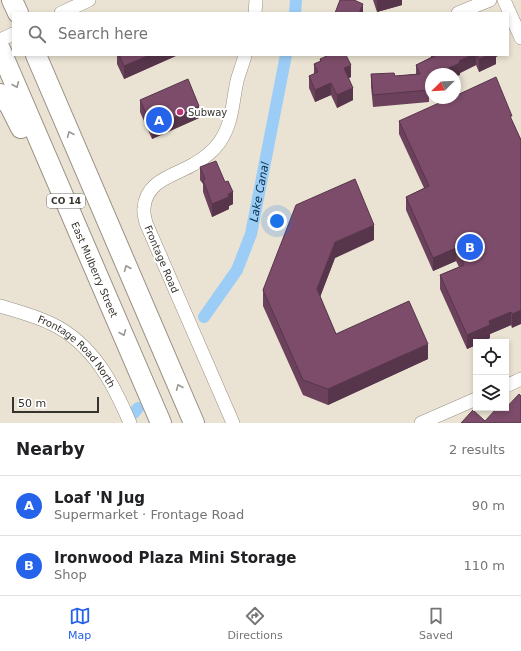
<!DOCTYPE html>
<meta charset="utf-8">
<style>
body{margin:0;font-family:"DejaVu Sans",sans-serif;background:#f6f6f6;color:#202124}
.controls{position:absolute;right:12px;bottom:12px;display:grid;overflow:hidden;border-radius:0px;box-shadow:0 2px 6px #0003}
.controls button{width:36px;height:36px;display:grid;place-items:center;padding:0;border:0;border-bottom:1px solid #e0e0e0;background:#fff;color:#202124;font:20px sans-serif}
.compass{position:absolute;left:425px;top:68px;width:36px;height:36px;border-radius:50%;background:#fff;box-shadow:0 2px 6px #0003;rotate:246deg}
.scale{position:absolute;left:12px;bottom:10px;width:87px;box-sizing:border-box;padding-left:4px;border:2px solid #36332d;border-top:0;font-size:11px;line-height:14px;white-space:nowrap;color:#36332d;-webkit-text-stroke:3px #fff;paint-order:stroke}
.you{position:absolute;left:277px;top:221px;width:14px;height:14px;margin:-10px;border:3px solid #fff;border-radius:50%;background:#1a73e8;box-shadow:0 0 0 6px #1a73e833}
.badge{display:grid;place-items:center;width:26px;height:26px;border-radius:50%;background:#2563eb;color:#fff;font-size:13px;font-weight:700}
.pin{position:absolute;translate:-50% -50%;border:2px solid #fff;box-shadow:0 1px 4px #0006}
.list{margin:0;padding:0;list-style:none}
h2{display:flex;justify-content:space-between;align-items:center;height:52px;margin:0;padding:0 16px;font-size:17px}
h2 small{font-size:13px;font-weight:400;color:#757577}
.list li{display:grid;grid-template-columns:26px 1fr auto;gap:12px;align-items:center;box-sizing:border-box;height:60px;padding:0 16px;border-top:1px solid #e0e0e0}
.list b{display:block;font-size:15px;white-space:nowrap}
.list p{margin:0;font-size:13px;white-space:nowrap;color:#757577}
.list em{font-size:13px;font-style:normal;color:#757577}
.icon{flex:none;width:22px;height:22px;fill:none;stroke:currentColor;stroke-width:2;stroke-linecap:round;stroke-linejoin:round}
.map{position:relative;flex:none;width:521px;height:423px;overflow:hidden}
.search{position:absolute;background:#fff;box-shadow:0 2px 6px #0003;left:12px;right:12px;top:12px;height:44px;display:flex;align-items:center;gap:10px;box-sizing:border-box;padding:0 14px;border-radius:0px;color:#757577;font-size:15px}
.sheet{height:172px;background:#fff}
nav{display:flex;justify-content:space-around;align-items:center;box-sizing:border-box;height:56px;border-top:1px solid #e0e0e0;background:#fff;font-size:11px;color:#757577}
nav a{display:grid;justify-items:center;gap:2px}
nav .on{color:#2563eb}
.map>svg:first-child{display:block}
</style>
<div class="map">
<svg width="521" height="423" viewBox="0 0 521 423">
<rect width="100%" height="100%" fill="#eae3d3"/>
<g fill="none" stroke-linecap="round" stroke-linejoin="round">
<!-- canal -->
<g stroke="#9ccdf6" stroke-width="12">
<path d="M295,13L296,0"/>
<path id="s1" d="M204,317L237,270L251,234L286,55"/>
<path d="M133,414L138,408"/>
</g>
<defs>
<g id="minor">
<path d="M504,0L521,38"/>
<path d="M61,13L89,0"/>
<path d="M255,13L256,0"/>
<path d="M458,13L490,0"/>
<path d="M0,40L13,34"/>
<path id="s2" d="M0,306C17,311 36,316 52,324C93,344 113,383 130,423"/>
<path d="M506,386L521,379"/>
<path d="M233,423L146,223C145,218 143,213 144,208C146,180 174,176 194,164C203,159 213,151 219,143C233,123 232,104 237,81C239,73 243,64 245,55"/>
<path d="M421,423L476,399"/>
</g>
<g id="highway">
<path d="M12,0L18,13"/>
<path id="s3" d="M0,49L161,423"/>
<path d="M36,55L194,423"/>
<path d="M0,94L10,106L21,128"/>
</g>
</defs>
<!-- minor casing -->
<use href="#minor" stroke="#989183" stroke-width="14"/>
<!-- highway casing -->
<use href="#highway" stroke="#989183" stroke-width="22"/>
<!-- minor -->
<use href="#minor" stroke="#fff" stroke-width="13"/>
<!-- highway -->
<use href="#highway" stroke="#fff" stroke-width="20"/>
</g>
<!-- wall -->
<g fill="#6b415b">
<path d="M373,0H402V5L377,12Z"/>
<path d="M117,55H178L124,79L117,64Z"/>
<path d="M431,55H499L496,57V64L479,72L476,65L460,73V75L431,74V95L429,96V102L373,107L371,86V74L395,76L416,74V65L431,57Z"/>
<path d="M320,59L351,77L348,78L353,100L337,108L331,95L315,102L309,88V76L314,74V64L320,61Z"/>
<path d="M140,100L199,118L152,139L140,112Z"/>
<path d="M399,121H512L521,140L512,328L511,325L490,334V338L482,342H476V345L467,349L440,289V275L459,267L456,261L433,271L406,210V197L424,188L399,134Z"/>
<path d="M200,167L233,204L229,206V209L212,217L203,192V184L200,180Z"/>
<path d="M374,240L335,258L320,297L336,334L428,359L328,405L303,395L263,306V290Z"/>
</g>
<!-- shaded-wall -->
<g fill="#57354a">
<path d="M377,0H402V5L377,12Z"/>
<path d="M363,4V13H359Z"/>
<path d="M150,55H178L124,79V66Z"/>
<path d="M472,55H476V65L460,73V75L455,77V74H449V68L459,61Z"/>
<path d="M489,55H499L496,57V64L479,72V59Z"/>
<path d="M351,65V77L344,81V68Z"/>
<path d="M331,83V95L315,102V90Z"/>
<path d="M431,83V95L429,96V90L427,85Z"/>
<path d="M353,88V100L337,108V95Z"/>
<path d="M199,106V118L152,139V127Z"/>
<path d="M233,192V204L229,206V209L212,217V204L228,194Z"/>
<path d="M374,225V240L335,258L317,305V289L335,242Z"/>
<path d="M456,248V261L433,271V258Z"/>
<path d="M521,310V324L512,328V314Z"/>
<path d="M511,312V325L490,334V338L482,342H476V345L467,349V335L489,321Z"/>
<path d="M428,344V359L328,405V389Z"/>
</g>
<!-- building -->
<g fill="#7c4c6a" stroke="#57354a">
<path d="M340,0H354L363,4L359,13H335Z"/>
<path d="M119,55H150L124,66Z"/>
<path d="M329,55H346L351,65L344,68L353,88L337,95L331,83L315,90L309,76L318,72L314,64L321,61L320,59Z"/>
<path d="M435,55H472L459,61L460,63L449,68L452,73L450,74H431V83L427,85L429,90L373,95L371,74L394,73L395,76L420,74L416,65L435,56Z"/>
<path d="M477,55H489L479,59Z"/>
<path d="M496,77L512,116H510L521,140V310L512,314L511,312L489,321L490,325L467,335L440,275L464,265L456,248L433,258L406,197L429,186L399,121L450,98H455V96Z"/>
<path d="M188,79L199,106L152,127L140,100Z"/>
<path d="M216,161L225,182L228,181L233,192L228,194L229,197L212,204L203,180L205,179L200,167Z"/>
<path d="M355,179L374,225L335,242L317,289L336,334L409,301L428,344L328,389L303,380L263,290L296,205Z"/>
<path d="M519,394L521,396V423H461L473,410L485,421L497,408H503L504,410Z"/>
</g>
<!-- one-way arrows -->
<defs><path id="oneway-chevron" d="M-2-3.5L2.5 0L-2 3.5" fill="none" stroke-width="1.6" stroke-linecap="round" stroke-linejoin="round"/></defs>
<g stroke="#9a9996">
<use href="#oneway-chevron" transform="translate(16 85) rotate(67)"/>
<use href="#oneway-chevron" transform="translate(70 134) rotate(-113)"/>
<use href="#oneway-chevron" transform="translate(127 268) rotate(-113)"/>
<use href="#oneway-chevron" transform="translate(123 333) rotate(67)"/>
<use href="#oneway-chevron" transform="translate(179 387) rotate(-113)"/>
</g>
<!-- markers -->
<circle fill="#bb3474" stroke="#fff" stroke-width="1.5" cx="180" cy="112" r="4"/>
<g text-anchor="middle" stroke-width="4" stroke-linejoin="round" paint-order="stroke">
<!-- shield labels -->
<rect fill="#fff" stroke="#72706c" stroke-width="1" x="47" y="194" width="38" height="14" rx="3"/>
<g font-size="9" font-weight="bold" fill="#36332d">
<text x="66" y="204">CO 14</text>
</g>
<!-- poi labels -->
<g font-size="10" fill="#36332d" stroke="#fff" text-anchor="start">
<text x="188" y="116">Subway</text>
</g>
<!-- street labels -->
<g font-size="10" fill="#36332d" stroke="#fff">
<text transform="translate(162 259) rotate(67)" y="4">Frontage Road</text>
<text dy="4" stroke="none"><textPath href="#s3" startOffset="240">East Mulberry Street</textPath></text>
<text dy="4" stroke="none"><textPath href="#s2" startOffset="92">Frontage Road North</textPath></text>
</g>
<!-- water labels -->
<g font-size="11" font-style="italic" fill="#052d47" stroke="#fff">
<text dy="4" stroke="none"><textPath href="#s1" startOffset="139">Lake Canal</textPath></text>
</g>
</g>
</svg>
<div class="controls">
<button><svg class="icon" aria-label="locate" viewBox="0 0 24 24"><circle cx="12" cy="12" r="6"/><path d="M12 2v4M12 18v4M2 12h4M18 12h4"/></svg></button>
<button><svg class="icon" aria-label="layers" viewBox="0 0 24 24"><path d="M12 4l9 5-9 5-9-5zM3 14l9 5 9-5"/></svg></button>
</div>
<svg class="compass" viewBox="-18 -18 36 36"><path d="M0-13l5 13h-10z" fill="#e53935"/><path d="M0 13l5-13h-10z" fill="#757577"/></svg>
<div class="scale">50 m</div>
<div class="you"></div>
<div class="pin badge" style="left:159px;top:120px">A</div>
<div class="pin badge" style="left:470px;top:247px">B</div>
<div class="search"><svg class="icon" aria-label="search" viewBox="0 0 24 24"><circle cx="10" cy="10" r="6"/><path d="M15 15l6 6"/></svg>Search here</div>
</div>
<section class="sheet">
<h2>Nearby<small>2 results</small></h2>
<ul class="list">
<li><span class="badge">A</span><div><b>Loaf 'N Jug</b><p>Supermarket · Frontage Road</p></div><em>90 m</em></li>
<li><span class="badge">B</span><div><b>Ironwood Plaza Mini Storage</b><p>Shop</p></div><em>110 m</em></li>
</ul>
</section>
<nav>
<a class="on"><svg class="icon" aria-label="map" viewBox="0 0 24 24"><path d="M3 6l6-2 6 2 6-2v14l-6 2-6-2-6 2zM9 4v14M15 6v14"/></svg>Map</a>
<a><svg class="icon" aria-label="directions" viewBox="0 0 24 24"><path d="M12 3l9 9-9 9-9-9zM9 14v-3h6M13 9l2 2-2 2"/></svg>Directions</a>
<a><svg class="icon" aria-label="saved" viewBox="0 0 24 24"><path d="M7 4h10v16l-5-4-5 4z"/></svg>Saved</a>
</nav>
